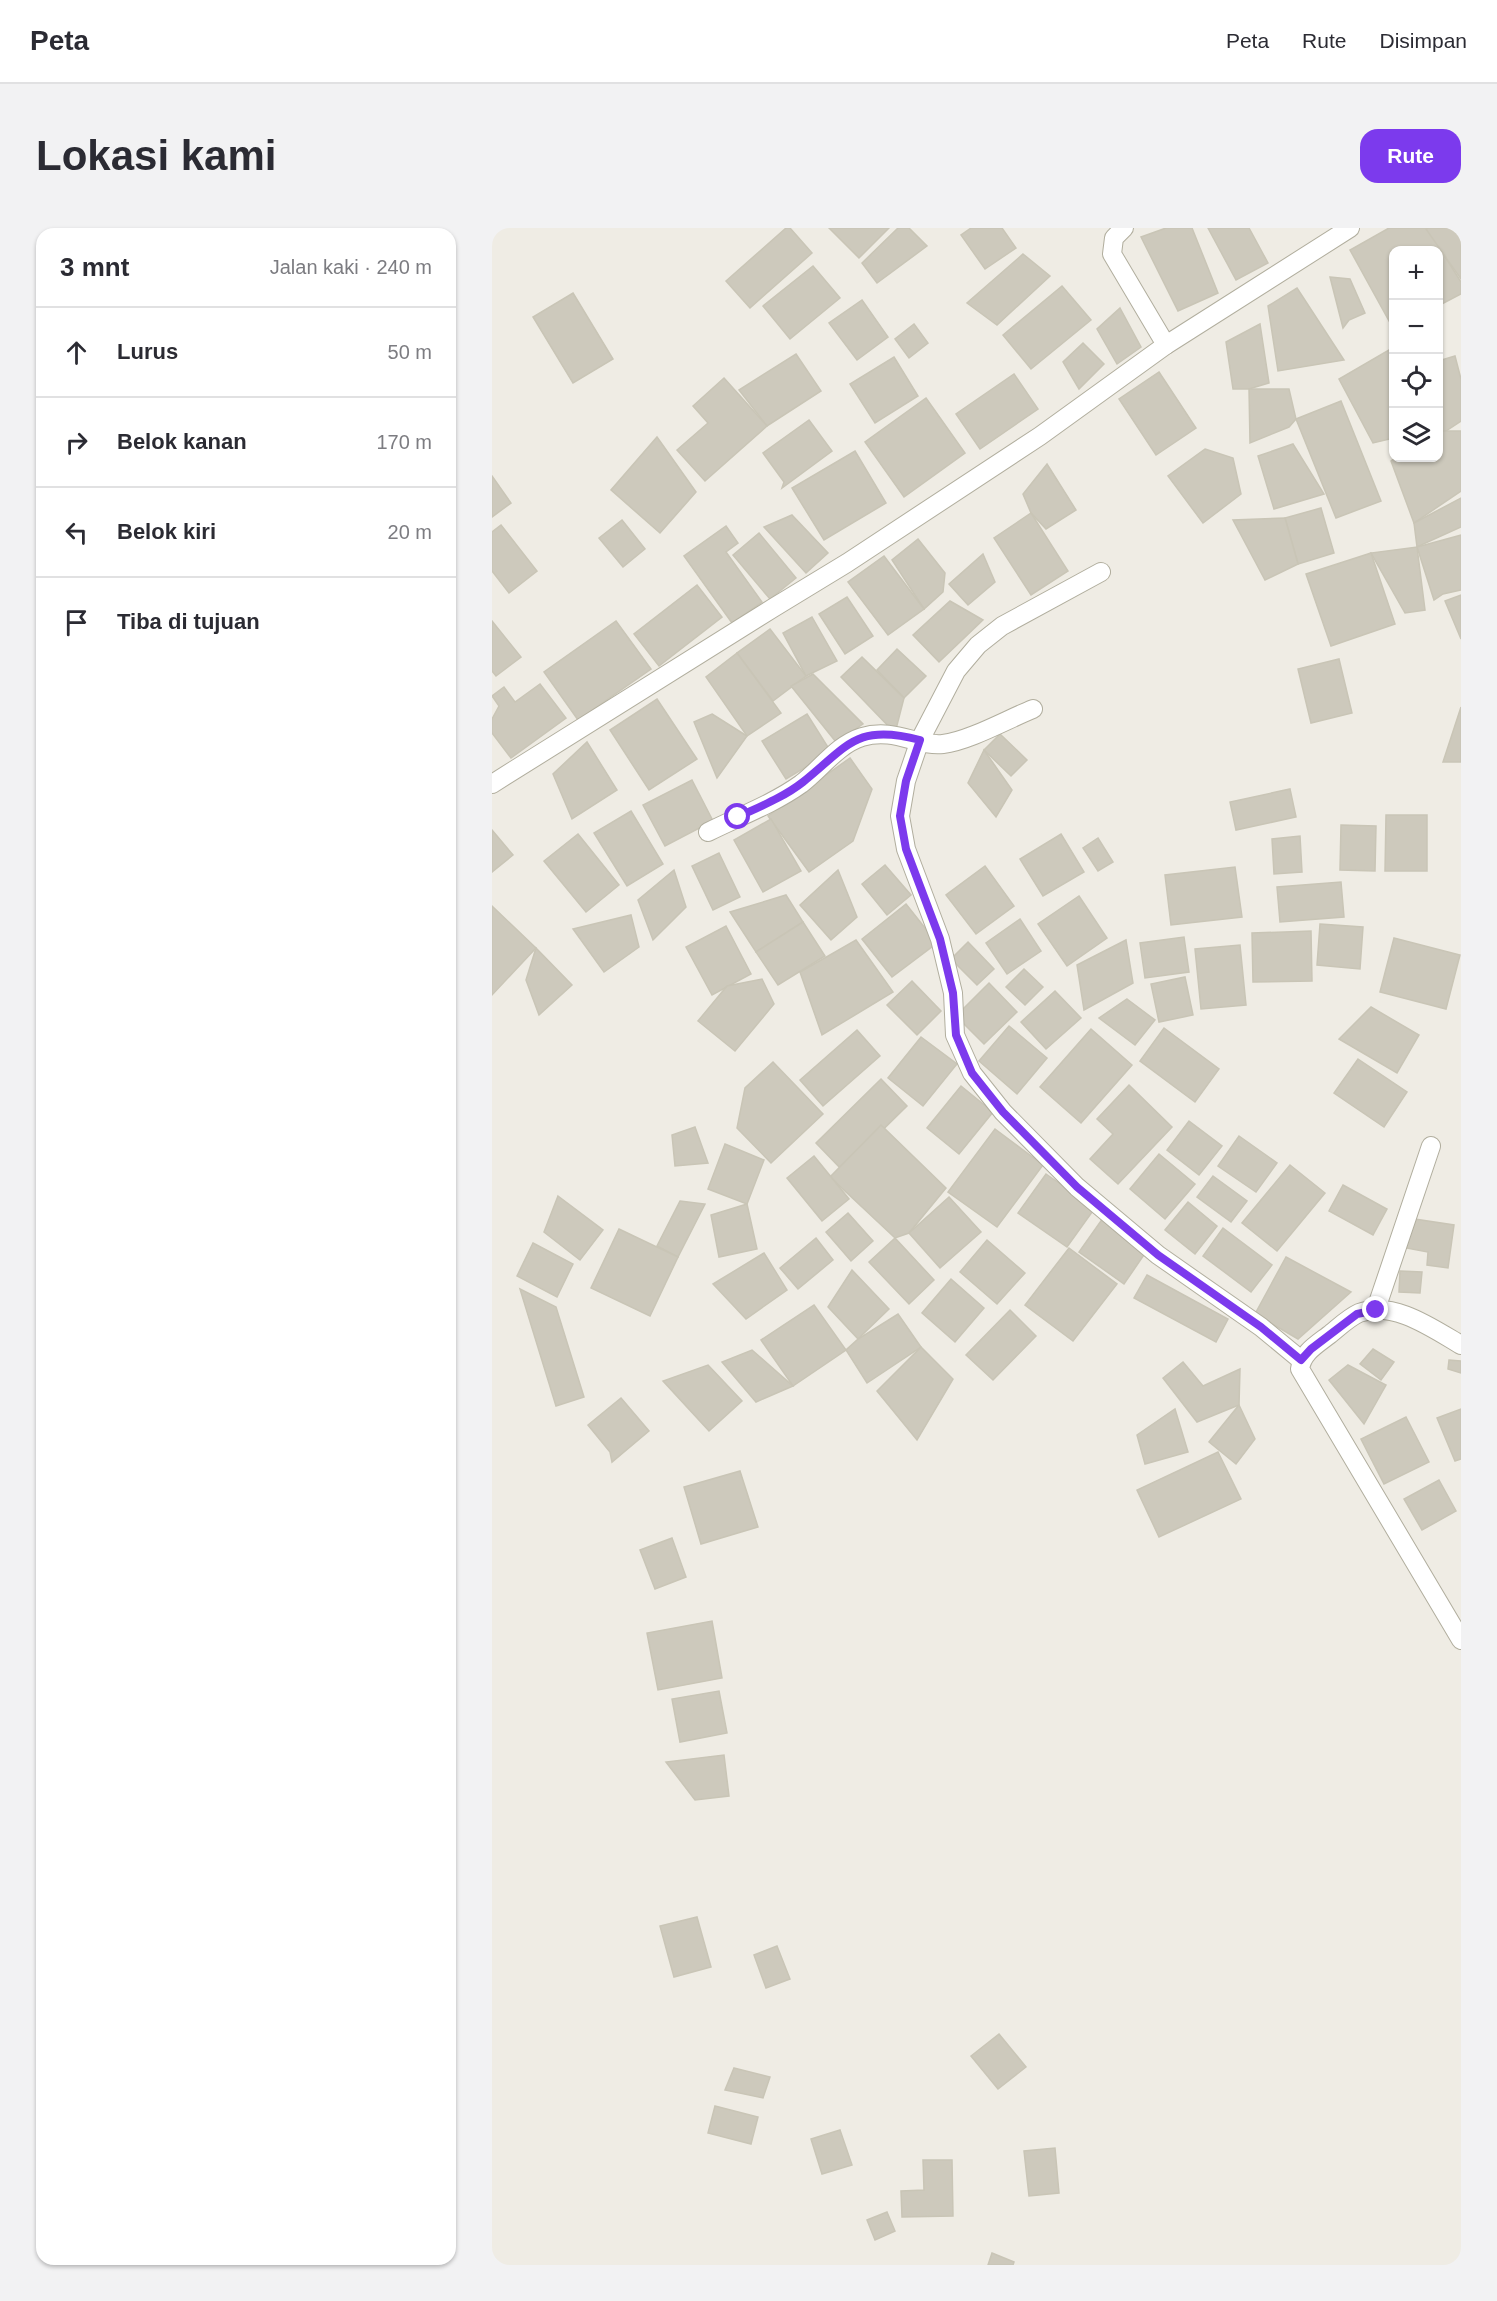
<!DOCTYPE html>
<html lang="id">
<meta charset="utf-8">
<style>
body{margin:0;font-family:Arial,sans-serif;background:#f2f2f3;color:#2b2b33}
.controls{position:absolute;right:18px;top:18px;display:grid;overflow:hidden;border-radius:12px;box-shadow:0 2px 4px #0004}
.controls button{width:54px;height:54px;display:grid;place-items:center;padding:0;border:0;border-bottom:2px solid #e1e1e2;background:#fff;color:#2b2b33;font:30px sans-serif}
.stop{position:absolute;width:18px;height:18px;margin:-14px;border:4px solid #7c3aed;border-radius:50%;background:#fff}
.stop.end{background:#7c3aed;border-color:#fff;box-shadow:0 2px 6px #0008}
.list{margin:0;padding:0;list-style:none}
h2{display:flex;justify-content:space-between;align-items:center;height:78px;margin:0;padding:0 24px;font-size:26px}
h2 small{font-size:20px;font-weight:400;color:#7c7c81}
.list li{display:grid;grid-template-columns:39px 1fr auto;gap:18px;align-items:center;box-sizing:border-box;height:90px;padding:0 24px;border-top:2px solid #e1e1e2}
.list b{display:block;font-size:22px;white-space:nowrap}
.list em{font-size:20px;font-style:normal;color:#7c7c81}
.icon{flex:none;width:33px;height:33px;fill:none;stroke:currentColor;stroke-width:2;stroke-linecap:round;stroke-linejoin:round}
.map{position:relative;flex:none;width:969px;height:2037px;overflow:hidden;border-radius:18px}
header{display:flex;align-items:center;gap:36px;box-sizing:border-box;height:84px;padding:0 30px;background:#fff;border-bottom:2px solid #e1e1e2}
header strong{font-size:28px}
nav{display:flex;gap:33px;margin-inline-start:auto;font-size:21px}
.intro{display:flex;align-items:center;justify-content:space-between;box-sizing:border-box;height:144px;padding:0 36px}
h1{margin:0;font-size:42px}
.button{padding:15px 27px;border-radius:18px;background:#7c3aed;color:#fff;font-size:21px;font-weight:700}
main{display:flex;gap:36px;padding:0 36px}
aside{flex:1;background:#fff;border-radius:18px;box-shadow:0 2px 4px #0004}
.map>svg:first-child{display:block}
</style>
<header>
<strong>Peta</strong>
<nav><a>Peta</a><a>Rute</a><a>Disimpan</a></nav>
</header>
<div class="intro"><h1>Lokasi kami</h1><a class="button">Rute</a></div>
<main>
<aside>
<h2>3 mnt<small>Jalan kaki · 240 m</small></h2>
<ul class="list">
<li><svg class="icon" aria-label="ahead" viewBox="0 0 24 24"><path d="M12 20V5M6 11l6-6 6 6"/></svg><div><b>Lurus</b></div><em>50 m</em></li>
<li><svg class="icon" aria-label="right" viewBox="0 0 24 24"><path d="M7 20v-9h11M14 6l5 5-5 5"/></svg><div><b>Belok kanan</b></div><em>170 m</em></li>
<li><svg class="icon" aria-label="left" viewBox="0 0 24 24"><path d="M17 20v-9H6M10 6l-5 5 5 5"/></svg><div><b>Belok kiri</b></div><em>20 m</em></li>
<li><svg class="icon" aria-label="arrive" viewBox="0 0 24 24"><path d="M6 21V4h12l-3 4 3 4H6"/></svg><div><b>Tiba di tujuan</b></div></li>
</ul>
</aside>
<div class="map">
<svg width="969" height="2037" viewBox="0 0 969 2037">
<rect width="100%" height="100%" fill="#efece4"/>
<!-- building -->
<g fill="#cdc9bc" stroke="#c9c5b6" stroke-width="1.5">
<path d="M294,0H298L320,25L258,80L234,53Z"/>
<path d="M337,0H397L367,30Z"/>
<path d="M406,0H417L435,18L385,55L370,35Z"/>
<path d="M479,0H510L524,20L493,41L469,7Z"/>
<path d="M674,0H700L726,65L686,83L649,9Z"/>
<path d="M716,0H757L776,35L744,52Z"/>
<path d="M897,0H938L950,24L969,54V66L946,78V22H902V102L858,22Z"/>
<path d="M936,0H969V51L934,1Z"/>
<path d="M531,26L558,48L505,97L475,75Z"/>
<path d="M321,38L348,70L298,111L271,78Z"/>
<path d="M838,49L858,51L873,85L857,92L851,100Z"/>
<path d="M570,58L599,92L539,141L511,107Z"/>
<path d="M805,60L852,132L786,143L776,78Z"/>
<path d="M81,65L121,131L81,155L41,89Z"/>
<path d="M370,72L396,109L365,132L337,95Z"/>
<path d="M628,80L649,119L625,136L605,101Z"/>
<path d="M422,96L436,115L417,130L403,111Z"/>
<path d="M768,96L777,155L757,161H741L734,114Z"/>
<path d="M591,115L612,136L587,161L571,134Z"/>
<path d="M902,119V210L881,215L847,151Z"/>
<path d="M304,126L329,163L275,198L247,162Z"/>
<path d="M963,128L969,151V193L951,205L946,204V133Z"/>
<path d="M402,129L426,168L383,195L358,156Z"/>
<path d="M667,144L704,200L664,227L627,171Z"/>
<path d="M522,146L546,181L488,221L464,186Z"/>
<path d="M232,150L275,198L213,253L185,222L216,195L201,178Z"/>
<path d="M757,161H797L804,191L797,199L758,215Z"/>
<path d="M434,170L473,225L412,269L373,214Z"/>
<path d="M849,173L889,273L844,290L804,191Z"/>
<path d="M317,192L340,223L290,260L292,254L271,225Z"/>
<path d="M946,203H969V263L922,295L899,233L903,230H946Z"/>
<path d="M165,209L204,264L168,305L119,262Z"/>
<path d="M801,216L832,266L782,281L766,228Z"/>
<path d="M713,221L741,230L749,266L711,295L676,248Z"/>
<path d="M363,223L394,275L332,312L300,260Z"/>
<path d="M555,236L584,282L554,301L539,285L531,266Z"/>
<path d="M0,248L19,275L0,289Z"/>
<path d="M969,270V299L925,319L922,295Z"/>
<path d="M829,280L842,325L806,336L793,290Z"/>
<path d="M539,285L576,343L539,367L502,310Z"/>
<path d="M300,287L336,325L314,345L272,299Z"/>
<path d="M793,290L806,336L773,352L741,292Z"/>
<path d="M130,292L153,321L131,339L107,310Z"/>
<path d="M9,297L45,343L17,365L0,343V304Z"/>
<path d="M234,298L246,315L234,324L270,374L240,395L192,328Z"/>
<path d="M267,305L304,350L278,371L241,327Z"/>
<path d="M969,307V362L951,366L942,372L925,319Z"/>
<path d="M426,311L453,345L451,364L432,381L400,332Z"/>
<path d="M925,319L933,382L913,385L879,325Z"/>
<path d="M879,325L903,396L839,418L814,346Z"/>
<path d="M491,326L503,354L476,377L457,356Z"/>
<path d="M392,328L432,381L396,407L356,354Z"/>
<path d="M205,357L230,389L167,438L142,406Z"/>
<path d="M969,367V411L953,373Z"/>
<path d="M355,369L381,408L353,426L327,386Z"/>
<path d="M458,373L491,392L447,434L421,407Z"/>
<path d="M320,389L345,433L314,448L291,405Z"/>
<path d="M0,393L29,429L4,448L0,443Z"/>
<path d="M124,393L159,441L86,492L52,444Z"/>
<path d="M278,401L314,448L281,473L245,425Z"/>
<path d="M405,421L434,448L412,470L385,442Z"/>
<path d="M245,425L289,485L255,508L214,449Z"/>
<path d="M370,429L412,470L403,505L349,449Z"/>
<path d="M847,431L860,485L819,495L806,441Z"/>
<path d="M321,446L371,496L344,514L299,458Z"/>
<path d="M48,456L74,490L19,530L0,505V491L7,478L0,468L12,459L23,474Z"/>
<path d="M165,471L205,531L157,562L118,502Z"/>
<path d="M969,479V534H951Z"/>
<path d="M220,486L255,508L225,550L202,494Z"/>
<path d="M315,486L339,524L294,551L270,513Z"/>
<path d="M508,506L535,532L519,548L492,522Z"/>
<path d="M95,514L125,562L80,591L61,546Z"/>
<path d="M492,522L520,562L504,589L476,555Z"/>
<path d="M358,530L380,561L361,613L317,644L276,588Z"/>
<path d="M200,552L221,593L173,618L151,577Z"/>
<path d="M798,561L804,589L744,602L738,574Z"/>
<path d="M139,583L171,636L135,658L102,605Z"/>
<path d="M894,587H935V643H893Z"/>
<path d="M279,591L309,643L271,664L242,612Z"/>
<path d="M849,597L884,598L883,643L848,642Z"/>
<path d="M0,602L21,627L0,644Z"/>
<path d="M86,606L127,657L94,684L52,633Z"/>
<path d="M569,606L592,644L551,668L528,631Z"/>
<path d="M808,608L810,644L782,646L780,611Z"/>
<path d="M606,610L621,634L606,643L591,620Z"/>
<path d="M227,625L248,669L221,682L200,638Z"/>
<path d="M393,637L419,667L395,687L370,656Z"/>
<path d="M493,638L522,678L484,706L454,667Z"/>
<path d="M743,639L750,689L679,697L673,647Z"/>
<path d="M182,642L194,679L161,712L146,672Z"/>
<path d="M346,642L365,689L339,712L308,677Z"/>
<path d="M849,654L852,689L788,694L785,659Z"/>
<path d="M294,667L311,694L264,724L238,684Z"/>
<path d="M587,668L615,710L575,738L546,696Z"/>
<path d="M414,676L445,715L400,749L370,711Z"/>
<path d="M0,678L44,720L0,767Z"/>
<path d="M139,687L147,719L112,744L81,701Z"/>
<path d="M528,691L549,723L515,746L494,715Z"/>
<path d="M311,694L333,728L286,757L264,724Z"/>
<path d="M828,696L871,699L868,741L825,737Z"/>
<path d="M234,698L259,746L220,767L194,719Z"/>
<path d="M819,703L820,753L761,754L760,705Z"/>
<path d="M692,709L697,744L653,750L648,715Z"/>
<path d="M902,710L968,727L954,781L888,764Z"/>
<path d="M364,712L401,764L330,807L308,744Z"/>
<path d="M634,712L641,755L592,782L585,737Z"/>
<path d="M476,714L502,741L485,757L459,731Z"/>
<path d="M748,717L754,777L709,781L703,721Z"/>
<path d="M44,720L80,757L47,787L34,752Z"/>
<path d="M532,741L551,759L533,777L514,759Z"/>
<path d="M693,749L701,787L667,794L659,756Z"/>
<path d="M270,751L282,776L243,823L206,793L235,758Z"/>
<path d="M420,753L449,783L425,807L395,777Z"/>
<path d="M497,755L525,784L492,816L464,788Z"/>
<path d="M563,763L589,790L554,821L529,794Z"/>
<path d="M635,771L663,792L643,817L607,790Z"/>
<path d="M879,779L927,807L905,845L847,811Z"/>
<path d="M517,798L555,830L525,866L487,833Z"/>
<path d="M672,800L727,841L703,874L648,833Z"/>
<path d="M599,801L640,837L589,895L548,859Z"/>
<path d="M365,802L388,828L331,878L308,852Z"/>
<path d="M429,809L465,836L431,878L396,850Z"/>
<path d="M866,831L915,864L892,899L842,865Z"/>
<path d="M281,834L331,886L279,935L245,900L253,860Z"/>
<path d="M389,851L415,878L350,942L324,915Z"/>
<path d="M637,857L680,899L626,956L598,931L621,906L605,891Z"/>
<path d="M469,858L501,884L467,926L435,900Z"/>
<path d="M697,893L730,918L707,947L675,922Z"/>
<path d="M389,897L454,960L417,1005L403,1010L338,949Z"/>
<path d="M203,899L216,935L183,938L180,907Z"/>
<path d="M503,901L551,937L505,999L456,964Z"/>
<path d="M747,908L785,935L764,964L726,938Z"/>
<path d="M233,916L272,932L255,976L216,961Z"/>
<path d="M667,926L703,956L673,991L638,961Z"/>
<path d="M322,928L357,971L330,993L295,950Z"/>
<path d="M798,937L833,965L785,1023L750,995Z"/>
<path d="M554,946L603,980L575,1019L526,985Z"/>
<path d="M721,948L755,973L739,994L705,969Z"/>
<path d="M851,957L895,981L881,1007L837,983Z"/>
<path d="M66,968L111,1002L88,1032L52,1004Z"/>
<path d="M457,969L489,1004L448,1040L417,1005Z"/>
<path d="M188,973L213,976L186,1029L165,1018Z"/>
<path d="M696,974L725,998L703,1026L673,1002Z"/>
<path d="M255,976L265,1021L227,1029L219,987Z"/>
<path d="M356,985L381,1013L359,1033L334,1004Z"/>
<path d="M611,990L656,1021L632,1056L587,1024Z"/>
<path d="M916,990L962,997L956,1040L935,1037L936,1024L909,1019Z"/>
<path d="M731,1000L780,1037L759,1064L711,1028Z"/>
<path d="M127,1001L186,1029L158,1088L99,1060Z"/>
<path d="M324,1010L341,1032L306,1061L288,1040Z"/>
<path d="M403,1010L442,1052L417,1076L377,1034Z"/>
<path d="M495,1012L533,1045L505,1076L468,1044Z"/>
<path d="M41,1015L81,1036L65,1069L25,1048Z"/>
<path d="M577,1020L625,1056L581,1113L533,1077Z"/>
<path d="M272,1025L295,1062L254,1091L221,1056Z"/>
<path d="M794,1029L859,1064L806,1111L763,1086Z"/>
<path d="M360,1042L397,1081L366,1111L336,1079Z"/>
<path d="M908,1043L930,1044L928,1065L907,1064Z"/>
<path d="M655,1047L736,1091L724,1114L642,1070Z"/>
<path d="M459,1051L492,1080L463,1114L430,1085Z"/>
<path d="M28,1061L64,1079L92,1169L64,1178Z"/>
<path d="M322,1077L354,1122L301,1158L269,1112Z"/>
<path d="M518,1082L544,1108L501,1152L474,1127Z"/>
<path d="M406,1086L429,1119L375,1155L354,1122L366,1111Z"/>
<path d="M429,1119L461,1151L425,1212L385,1163Z"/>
<path d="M881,1121L902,1134L889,1152L868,1136Z"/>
<path d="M260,1122L301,1158L264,1174L230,1134Z"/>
<path d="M957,1132L969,1133V1145L956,1141Z"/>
<path d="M691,1134L711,1158L748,1141L747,1177L705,1194L671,1150Z"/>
<path d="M216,1137L250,1173L217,1203L171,1153Z"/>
<path d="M856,1137L894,1157L872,1196L837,1152Z"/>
<path d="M129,1170L157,1203L120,1234L118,1224L96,1197Z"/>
<path d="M747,1177L763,1211L744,1236L717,1214Z"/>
<path d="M683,1181L696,1224L653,1236L645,1207Z"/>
<path d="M969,1181V1231L963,1233L945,1190Z"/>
<path d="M914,1189L937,1234L892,1256L869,1211Z"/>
<path d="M726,1224L749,1271L667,1309L645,1262Z"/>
<path d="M248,1243L266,1299L209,1316L192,1259Z"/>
<path d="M947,1252L964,1283L930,1302L912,1271Z"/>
<path d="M180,1310L194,1349L163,1361L148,1322Z"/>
<path d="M220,1393L230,1450L166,1462L155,1405Z"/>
<path d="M227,1463L235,1505L188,1514L180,1471Z"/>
<path d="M232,1527L237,1568L203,1572L174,1534Z"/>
<path d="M205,1689L219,1739L182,1749L168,1698Z"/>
<path d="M285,1718L298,1751L274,1760L262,1727Z"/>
<path d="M507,1806L534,1839L506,1861L479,1828Z"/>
<path d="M242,1840L278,1849L271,1870L233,1862Z"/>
<path d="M223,1878L266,1889L259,1916L216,1905Z"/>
<path d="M348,1902L360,1937L330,1946L319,1911Z"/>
<path d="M563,1920L567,1965L537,1968L532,1923Z"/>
<path d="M431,1932H460L461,1988L410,1989L409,1963L432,1962Z"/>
<path d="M395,1984L403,2003L383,2012L375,1992Z"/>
<path d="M500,2025L522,2034L521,2037H496Z"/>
</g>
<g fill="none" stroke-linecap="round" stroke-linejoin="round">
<defs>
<g id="minor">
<path d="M632,0L622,10L620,26L674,117"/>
<path d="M609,344L510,398L486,417L464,443L428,512L414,553L408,588L414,621L448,711L461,765L463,807L480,845L511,884L585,959L666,1027L769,1099L809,1132"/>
<path d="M0,556L281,380L355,335L548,208L674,117L858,0"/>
<path d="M216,604C246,589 281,576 309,556C330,540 345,517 370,509C402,499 426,519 451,516C477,513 516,491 541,481"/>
<path d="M884,1081L939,918"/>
<path d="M969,1117C940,1100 901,1072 867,1085C856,1090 846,1100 837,1107C824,1117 810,1125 808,1141L969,1412"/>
</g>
</defs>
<!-- minor casing -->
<use href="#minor" stroke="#b1ae9e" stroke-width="20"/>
<!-- minor -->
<use href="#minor" stroke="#fff" stroke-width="18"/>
</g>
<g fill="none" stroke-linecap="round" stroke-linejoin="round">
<!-- route -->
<path stroke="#7c3aed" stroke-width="8" d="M246,589C267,579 292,569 311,554C356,518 364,495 428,512L414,553L408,588L414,621L448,711L461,765L464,807L480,845L511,884L585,959L666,1027L769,1099L809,1132L819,1121L865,1086L884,1082"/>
</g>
</svg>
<div class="controls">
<button>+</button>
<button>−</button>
<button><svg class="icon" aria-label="locate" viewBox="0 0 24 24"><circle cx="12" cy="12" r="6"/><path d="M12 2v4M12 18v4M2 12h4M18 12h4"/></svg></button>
<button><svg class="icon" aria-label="layers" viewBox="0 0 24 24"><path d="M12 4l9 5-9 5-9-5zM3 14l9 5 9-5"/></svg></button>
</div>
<div class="stop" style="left:246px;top:589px"></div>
<div class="stop end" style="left:884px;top:1082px"></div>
</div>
</main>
